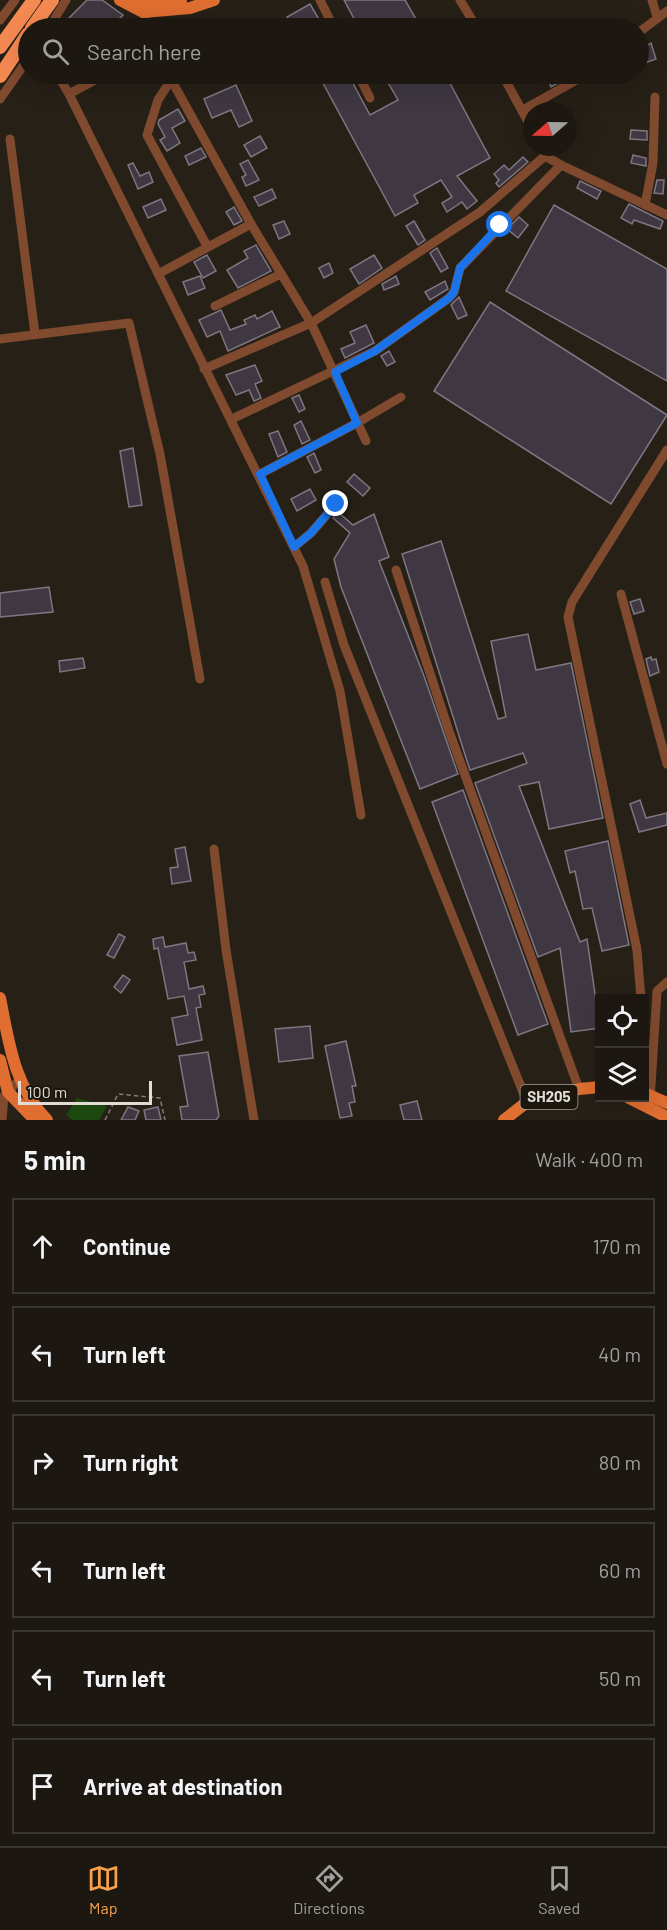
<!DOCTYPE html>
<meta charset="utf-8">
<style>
body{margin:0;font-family:Barlow,sans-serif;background:#25211a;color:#f1f3f6}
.controls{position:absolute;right:18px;bottom:18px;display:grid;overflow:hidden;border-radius:0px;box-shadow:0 6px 24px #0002}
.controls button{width:54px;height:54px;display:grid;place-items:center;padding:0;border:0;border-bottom:2px solid #3a3731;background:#1c1811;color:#f1f3f6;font:30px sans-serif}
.compass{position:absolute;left:523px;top:102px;width:54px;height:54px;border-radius:50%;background:#1c1811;box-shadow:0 6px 24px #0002;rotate:250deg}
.scale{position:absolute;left:18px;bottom:15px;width:134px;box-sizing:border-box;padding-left:6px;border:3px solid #e0dcd6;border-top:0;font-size:16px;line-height:21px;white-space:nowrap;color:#e0dcd6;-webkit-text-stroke:4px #1c170e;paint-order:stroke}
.stop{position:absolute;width:18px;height:18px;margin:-14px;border:4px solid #1a73e8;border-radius:50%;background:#fff}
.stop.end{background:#1a73e8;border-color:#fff;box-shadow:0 2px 6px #0008}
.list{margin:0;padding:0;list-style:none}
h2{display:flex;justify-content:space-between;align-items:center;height:78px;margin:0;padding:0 24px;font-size:26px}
h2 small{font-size:20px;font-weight:400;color:#a0a09f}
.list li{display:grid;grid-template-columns:39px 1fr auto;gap:18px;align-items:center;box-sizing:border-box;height:96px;margin:0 12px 12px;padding:0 12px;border:2px solid #3a3731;border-radius:0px}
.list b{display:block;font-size:22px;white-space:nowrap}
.list em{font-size:20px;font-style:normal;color:#a0a09f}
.icon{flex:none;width:33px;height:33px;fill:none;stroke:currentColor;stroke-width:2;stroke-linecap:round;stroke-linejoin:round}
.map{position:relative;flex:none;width:667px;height:1120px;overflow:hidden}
.search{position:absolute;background:#1c1811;box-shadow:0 6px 24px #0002;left:18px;right:18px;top:18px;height:66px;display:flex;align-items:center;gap:15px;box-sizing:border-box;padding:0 21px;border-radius:33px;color:#a0a09f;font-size:22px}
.sheet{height:726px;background:#1c1811}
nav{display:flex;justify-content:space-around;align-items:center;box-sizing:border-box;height:84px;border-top:2px solid #3a3731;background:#1c1811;font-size:16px;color:#a0a09f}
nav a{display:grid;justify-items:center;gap:3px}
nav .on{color:#f9a04c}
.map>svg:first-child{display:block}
</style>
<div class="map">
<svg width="667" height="1120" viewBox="0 0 667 1120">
<rect width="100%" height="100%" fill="#262017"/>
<!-- green -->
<path fill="#1c470e" d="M77,1098L107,1106L99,1120H72L66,1115Z"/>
<!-- building -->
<g fill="#3f3842" stroke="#7e7681" stroke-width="1.5">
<path d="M87,0H102L123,15L110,28H75L67,20Z"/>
<path d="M344,0H405L421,28H359Z"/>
<path d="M310,4L324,28H294L287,17Z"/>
<path d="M651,43L656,59L642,64L639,61V50Z"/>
<path d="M318,74H348L370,115L398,100L383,74H445L490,158L457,176L477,201L467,209L462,202L447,212L442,203L452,197L441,180L414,195L418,203L395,216Z"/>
<path d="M546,74H574L551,87Z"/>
<path d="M236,85L252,121L239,127L231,110L212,118L204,99Z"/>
<path d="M178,109L185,121L172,128L180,143L167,151L160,140L165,137L158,124L159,120Z"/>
<path d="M631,130L647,131V140L630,139Z"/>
<path d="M260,136L267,148L251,157L244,145Z"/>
<path d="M201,148L206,157L189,165L185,156Z"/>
<path d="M633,155L646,158V166L631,163Z"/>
<path d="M523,157L528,162L499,187L496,183L499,180L494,174L504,165L509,170Z"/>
<path d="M248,160L259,180L246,186L242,177L246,175L240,164Z"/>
<path d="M133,163L140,176L149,172L153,182L138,189L128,165Z"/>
<path d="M657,180H664L663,194L654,193Z"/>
<path d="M580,181L601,191L597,199L577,188Z"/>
<path d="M272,189L276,198L259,206L254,197Z"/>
<path d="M161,199L166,210L148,218L143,207Z"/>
<path d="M629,204L663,221L660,229L634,220L632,224L621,218Z"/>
<path d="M554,205L667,269V381L506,291Z"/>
<path d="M234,207L242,221L234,225L226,212Z"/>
<path d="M519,217L528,225L518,238L507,229Z"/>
<path d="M284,221L290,234L279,239L273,225Z"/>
<path d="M414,221L425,240L418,245L406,226Z"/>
<path d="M256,245L271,271L238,288L227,270L248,258L244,251Z"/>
<path d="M437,248L448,268L441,272L430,253Z"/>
<path d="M207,255L216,271L203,278L194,262Z"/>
<path d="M374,255L382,268L359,284L350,269Z"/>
<path d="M329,263L333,273L324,278L319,268Z"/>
<path d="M200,276L205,288L188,295L183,282Z"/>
<path d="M396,276L399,284L384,290L382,284Z"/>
<path d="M445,281L448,289L430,300L425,292Z"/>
<path d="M459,297L467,315L458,319L451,305Z"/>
<path d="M490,302L667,415L611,504L434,391Z"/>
<path d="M221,310L230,330L246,324L244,320L255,315L257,319L272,311L280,327L228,351L220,331L207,337L199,320Z"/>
<path d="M366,325L374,343L345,358L341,349L355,343L350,332Z"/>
<path d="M389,351L395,362L387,366L381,356Z"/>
<path d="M255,365L262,381L255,384L261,398L254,401L249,390L236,395L226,375Z"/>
<path d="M299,395L305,409L299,412L292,398Z"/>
<path d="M301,421L310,440L302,444L294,425Z"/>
<path d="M278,431L287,452L278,457L269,434Z"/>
<path d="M133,448L142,505L129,507L120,451Z"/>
<path d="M314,453L321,470L315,473L307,457Z"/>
<path d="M354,474L370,488L363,496L347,482Z"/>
<path d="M310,489L316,500L297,511L291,499Z"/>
<path d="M338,512L353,525L374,514L389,557L379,561L424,676L458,774L420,789L341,587L334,559L350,533L333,518Z"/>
<path d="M441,541L498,719L506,717L491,641L528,634L536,670L571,663L603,818L549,829L539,782L519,786L580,942L587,939L600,1028L571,1032L560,948L538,957L475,783L527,763L523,753L470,770L466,758L402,554Z"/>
<path d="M49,587L53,612L0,617V593Z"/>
<path d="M640,599L644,611L634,614L630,602Z"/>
<path d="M651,657L652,660L656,659L659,672L650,676L646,659Z"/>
<path d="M83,658L85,668L60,672L59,661Z"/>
<path d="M463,790L548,1024L518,1035L432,802Z"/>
<path d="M640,800L646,818L667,813V825L639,832L630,804Z"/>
<path d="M608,841L629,945L602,951L592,908L583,909L575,871L570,873L565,851Z"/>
<path d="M185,847L191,881L172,884L170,868L178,867L175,849Z"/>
<path d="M119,934L125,937L114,958L107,955Z"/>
<path d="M163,937L165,947L186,943L188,953L194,952L196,960L184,962L189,989L203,986L205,994L199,995L201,1007L196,1008L202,1040L177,1045L172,1018L188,1015L184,996L168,999L158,948L154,949L153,939Z"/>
<path d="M123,975L130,980L121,993L114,987Z"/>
<path d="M310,1026L313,1058L279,1062L275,1029Z"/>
<path d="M346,1041L356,1086H352L355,1102L349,1103L352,1116L340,1118L325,1046Z"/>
<path d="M208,1052L219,1116L216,1120H182L180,1107L188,1106L179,1056Z"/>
<path d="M417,1101L422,1120H404L400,1105Z"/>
<path d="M128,1107L139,1111L135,1120H121Z"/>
<path d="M158,1107L161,1120H146L144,1110Z"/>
</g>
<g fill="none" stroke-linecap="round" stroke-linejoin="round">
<!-- path -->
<path stroke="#827d75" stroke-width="1.5" stroke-dasharray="4.5 3" stroke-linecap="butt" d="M105,1120L118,1094L160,1098L165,1120"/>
<!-- minor -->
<g stroke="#804a2f" stroke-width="9">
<path d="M320,0L334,28"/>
<path d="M460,0L477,28"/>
<path d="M652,0L657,17"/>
<path d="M141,6L149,28"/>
<path d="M0,20L15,0"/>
<path d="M49,28L66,0"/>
<path d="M638,33L667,11"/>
<path d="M57,74L69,94L303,566L340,691L361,815"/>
<path d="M168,74L251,224L311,323L366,441"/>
<path d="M358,74L370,98"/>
<path d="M502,74L532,129"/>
<path d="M171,80L158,100L147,135L207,246"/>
<path d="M69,94L106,74"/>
<path d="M0,99L28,59"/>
<path d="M523,110L587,74"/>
<path d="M10,139L35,334"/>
<path d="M541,147L545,156L561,165L667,215"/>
<path d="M645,205L653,163L655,97"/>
<path d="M158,274L251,224"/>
<path d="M215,306L281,274"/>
<path d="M0,339L129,323L160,454L200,679"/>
<path d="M204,369L311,323L480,212L545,156"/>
<path d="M232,419L375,351L449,298L454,292L460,268L561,165"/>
<path d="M260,474L357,423L401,397"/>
<path d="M294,547L311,533L336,504"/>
<path d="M396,570L449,731L579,1089"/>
<path d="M325,582L344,645L527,1102"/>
<path d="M621,594L667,764"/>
<path d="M214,849L226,950L254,1120"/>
<path d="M641,999L637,950L568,617L572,602L667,450"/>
<path d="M650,1101L657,991L667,982"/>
<path d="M2,1120L4,1096L19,1080"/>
</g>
<!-- major -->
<g stroke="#e06e31" stroke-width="12">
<path d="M120,0L143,12L190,8L214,0"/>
<path d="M135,0L141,4L181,0"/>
<path d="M0,998C9,1043 14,1086 47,1120"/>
<path d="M0,1060L8,1092L35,1120"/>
<path d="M644,1093L667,1103"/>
<path d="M629,1098L667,1117"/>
<path d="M504,1120L527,1102L579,1089L600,1087"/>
</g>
<!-- highway -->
<g stroke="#f58952" stroke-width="14">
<path d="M32,28L52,0"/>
<path d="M0,47L34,0"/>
<path d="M0,76L28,34"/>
</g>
</g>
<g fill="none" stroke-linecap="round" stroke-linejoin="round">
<!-- route -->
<path stroke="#1a73e8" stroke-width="8" d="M336,504L311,533L294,547L260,474L357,423L335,372L375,351L449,298L454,292L460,268L500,225"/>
</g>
<g text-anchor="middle" stroke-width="4.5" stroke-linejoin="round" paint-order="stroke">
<!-- shield labels -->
<rect fill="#1c170e" stroke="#a5a19a" stroke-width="1.5" x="520.5" y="1085" width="57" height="24" rx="4.5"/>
<g font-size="15" font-weight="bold" fill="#e0dcd6">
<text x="549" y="1102">SH205</text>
</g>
</g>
</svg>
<div class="controls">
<button><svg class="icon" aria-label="locate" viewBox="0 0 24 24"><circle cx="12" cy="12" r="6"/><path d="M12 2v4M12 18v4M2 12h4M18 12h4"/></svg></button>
<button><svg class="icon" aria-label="layers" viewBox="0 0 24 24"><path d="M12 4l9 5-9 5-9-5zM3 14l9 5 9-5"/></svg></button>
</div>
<svg class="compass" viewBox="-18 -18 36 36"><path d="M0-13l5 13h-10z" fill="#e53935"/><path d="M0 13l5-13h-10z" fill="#a0a09f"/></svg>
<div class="scale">100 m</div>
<div class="stop" style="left:500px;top:225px"></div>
<div class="stop end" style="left:336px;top:504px"></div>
<div class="search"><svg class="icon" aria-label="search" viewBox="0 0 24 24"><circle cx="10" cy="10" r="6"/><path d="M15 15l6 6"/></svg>Search here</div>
</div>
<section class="sheet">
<h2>5 min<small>Walk · 400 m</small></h2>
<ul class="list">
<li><svg class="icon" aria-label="ahead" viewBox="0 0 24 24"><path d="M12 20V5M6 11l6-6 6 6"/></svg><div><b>Continue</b></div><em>170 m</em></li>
<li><svg class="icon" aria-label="left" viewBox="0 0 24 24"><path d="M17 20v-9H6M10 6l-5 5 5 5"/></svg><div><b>Turn left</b></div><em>40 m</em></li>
<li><svg class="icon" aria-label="right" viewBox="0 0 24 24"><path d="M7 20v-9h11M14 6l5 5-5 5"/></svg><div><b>Turn right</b></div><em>80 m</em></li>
<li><svg class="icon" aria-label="left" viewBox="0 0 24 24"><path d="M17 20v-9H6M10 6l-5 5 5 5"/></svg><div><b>Turn left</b></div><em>60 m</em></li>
<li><svg class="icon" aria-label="left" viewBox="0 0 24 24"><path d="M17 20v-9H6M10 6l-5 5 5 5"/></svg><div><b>Turn left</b></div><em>50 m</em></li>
<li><svg class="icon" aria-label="arrive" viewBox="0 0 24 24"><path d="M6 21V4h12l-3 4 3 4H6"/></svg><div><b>Arrive at destination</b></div></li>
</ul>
</section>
<nav>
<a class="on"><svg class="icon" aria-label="map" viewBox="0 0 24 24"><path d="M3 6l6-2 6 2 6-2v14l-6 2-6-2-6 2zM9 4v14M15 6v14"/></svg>Map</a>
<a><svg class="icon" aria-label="directions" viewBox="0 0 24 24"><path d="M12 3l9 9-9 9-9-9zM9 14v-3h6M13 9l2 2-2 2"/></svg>Directions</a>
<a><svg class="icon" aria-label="saved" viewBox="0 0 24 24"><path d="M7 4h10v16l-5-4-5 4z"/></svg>Saved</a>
</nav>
